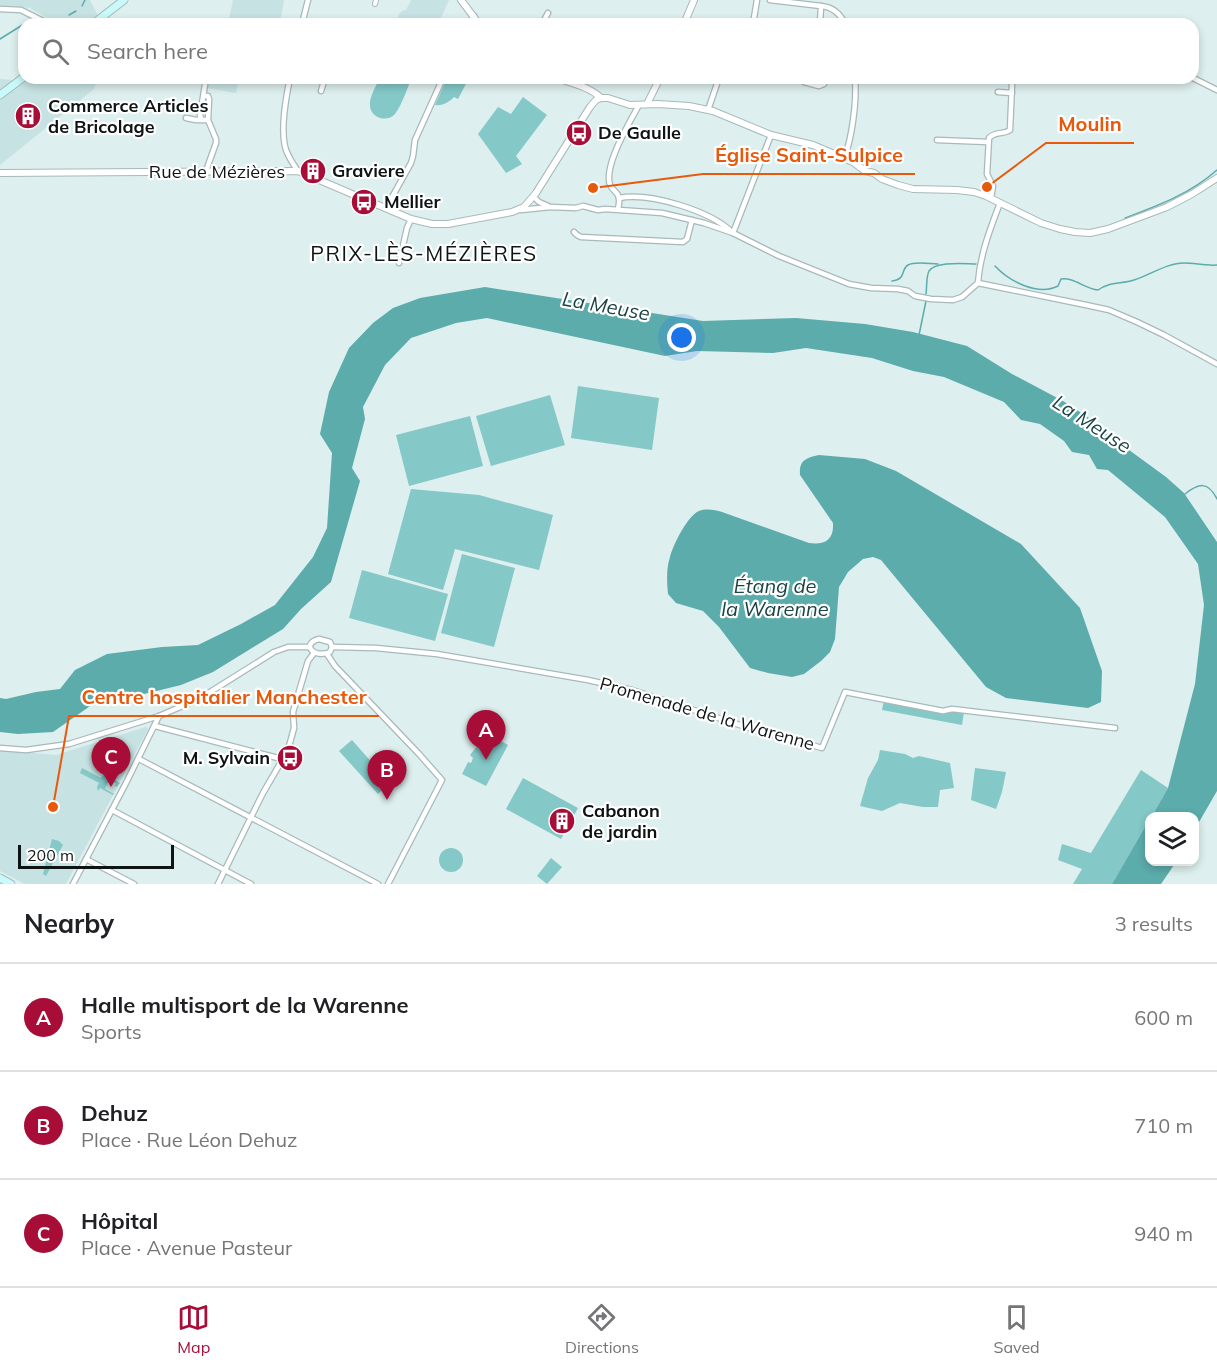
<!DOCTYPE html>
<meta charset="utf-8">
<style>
body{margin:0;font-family:Mulish,sans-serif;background:#f2f2f2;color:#202124}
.controls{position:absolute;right:18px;bottom:18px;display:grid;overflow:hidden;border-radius:12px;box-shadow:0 3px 9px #0003}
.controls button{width:54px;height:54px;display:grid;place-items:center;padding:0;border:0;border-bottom:2px solid #e0e0e0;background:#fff;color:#202124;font:30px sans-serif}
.scale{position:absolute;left:18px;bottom:15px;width:156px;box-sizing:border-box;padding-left:6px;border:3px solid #0e1414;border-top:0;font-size:16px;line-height:21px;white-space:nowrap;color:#0e1414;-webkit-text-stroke:4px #fff;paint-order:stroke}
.you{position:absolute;left:682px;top:338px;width:21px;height:21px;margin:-15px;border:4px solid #fff;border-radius:50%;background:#1a73e8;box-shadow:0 0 0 9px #1a73e833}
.badge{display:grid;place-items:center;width:39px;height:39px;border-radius:50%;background:#a70d37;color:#fff;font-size:20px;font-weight:700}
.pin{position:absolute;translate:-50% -50px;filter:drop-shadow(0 2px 3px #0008)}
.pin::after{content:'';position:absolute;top:32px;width:21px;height:18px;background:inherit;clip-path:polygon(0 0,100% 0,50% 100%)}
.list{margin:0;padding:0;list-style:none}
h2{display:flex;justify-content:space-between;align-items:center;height:78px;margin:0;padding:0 24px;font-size:26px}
h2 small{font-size:20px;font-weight:400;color:#757577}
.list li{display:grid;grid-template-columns:39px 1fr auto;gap:18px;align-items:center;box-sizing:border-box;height:108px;padding:0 24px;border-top:2px solid #e0e0e0}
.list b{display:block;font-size:22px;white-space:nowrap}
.list p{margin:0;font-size:20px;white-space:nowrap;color:#757577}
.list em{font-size:20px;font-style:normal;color:#757577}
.icon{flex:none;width:33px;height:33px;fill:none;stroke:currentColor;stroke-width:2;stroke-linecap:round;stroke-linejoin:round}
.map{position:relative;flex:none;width:1217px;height:884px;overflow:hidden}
.search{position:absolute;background:#fff;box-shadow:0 3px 9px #0003;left:18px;right:18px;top:18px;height:66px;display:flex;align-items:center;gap:15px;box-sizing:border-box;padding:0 21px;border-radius:18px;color:#757577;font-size:22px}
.sheet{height:402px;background:#fff}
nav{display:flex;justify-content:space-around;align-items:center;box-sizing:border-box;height:84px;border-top:2px solid #e0e0e0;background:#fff;font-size:16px;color:#757577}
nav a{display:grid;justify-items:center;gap:3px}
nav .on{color:#a70d37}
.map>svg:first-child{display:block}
</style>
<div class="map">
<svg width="1217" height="884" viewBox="0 0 1217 884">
<rect width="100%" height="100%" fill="#ddefee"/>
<!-- built -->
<g fill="#c7e2e2">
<path d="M0,0H90L98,16L103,21V24H57L30,8L16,6H2L0,5Z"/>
<path d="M233,0H284L280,23L282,24H228Z"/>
<path d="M411,0H449L438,24H396L399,14L402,11L406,10Z"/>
<path d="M24,71V78H98L94,89L0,165V79L13,80Z"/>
<path d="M209,78H239L236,93L207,88Z"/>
<path d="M146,727L148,729L66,884H25L0,871V750L56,755Z"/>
</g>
<!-- green -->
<g fill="#84c8c8">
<path d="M380,78H412C407,88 402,105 395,114C387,123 371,118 370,106C369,97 376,86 380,78Z"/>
<path d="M447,78H465L468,80L458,99L454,97C449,102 443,106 435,105Z"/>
<path d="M523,97L547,115L516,156L522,164L506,173L478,134L498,107L511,114Z"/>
<path d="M578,386L659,398L652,450L571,438Z"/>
<path d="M550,395L565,445L491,466L476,416Z"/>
<path d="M470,416L483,466L409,486L396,435Z"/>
<path d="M411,489L479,495L553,515L539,570L455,549L443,590L388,574Z"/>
<path d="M462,554L515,568L494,647L441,633Z"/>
<path d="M362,570L448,594L435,641L349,618Z"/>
<path d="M884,700L943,712L953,710L964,712L962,725L882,710Z"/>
<path d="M483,731L508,745L486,786L462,774L468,762L471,763L473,758L470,755L478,745L476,743Z"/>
<path d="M352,740L390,783L378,794L339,751Z"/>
<path d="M880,750L905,754L913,758L919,756L950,763L954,788L940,790L938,807H923L900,803L882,811L860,806L868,778L878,760Z"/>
<path d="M82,768L101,778L104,774L120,783L117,787L115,786L116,783L109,780L105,789L114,794L113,795L100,788L98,791L97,787L99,783L80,773Z"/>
<path d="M975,768L1006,772L1002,792L996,809L971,800Z"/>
<path d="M1141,770L1168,788L1152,816H1150L1149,820L1112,884H1073L1082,869L1058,860L1062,844L1091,853Z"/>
<path d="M523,778L578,808L561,839L506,809Z"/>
<path d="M52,839L59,841L63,845L46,876L43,874Z"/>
<circle cx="451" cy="860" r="12"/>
<path d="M551,858L562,867L547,884L537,876Z"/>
</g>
<!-- water -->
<g fill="#5cacac">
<path d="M485,287L703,321L796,318L865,324L913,332L967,346L1012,374L1063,401L1089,418L1114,439L1166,477L1184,493L1217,542V791L1195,829L1194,816H1152L1168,788L1195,684L1204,605L1198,564L1165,517L1108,470L1097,469L1089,455L1072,452L1064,441L1040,424L1021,420L1004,402L944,377L913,371L872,358L806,348L773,353L697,351L665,356L487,318L456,323L411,338L385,365L363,407L365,419L352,468L360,481L331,582L301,609L283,629L213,672L181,685L144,694L93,704L53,732L18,734L0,732V698L6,699L36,692L60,689L75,670L107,654L162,647L198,645L241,624L275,605L313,557L327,528L332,453L320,434L329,392L349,348L373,323L393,308L420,298Z"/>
<path d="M819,455L865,459L896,471L1021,544L1080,608L1102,671L1101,702L1088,708L1006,698L986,687L881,560L873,557L863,559L848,572L839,587L835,639L830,652L821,661L804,674L792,677L768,673L750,668L719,627L703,611L676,603L668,594C667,583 666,569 670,557C673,545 688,515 699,511C707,508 715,510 722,512L809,543C825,545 834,540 833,523L800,475C799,460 806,458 819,455Z"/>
<path d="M1149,820L1150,862H1176L1161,884H1112Z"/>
</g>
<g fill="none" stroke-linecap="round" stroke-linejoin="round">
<!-- stream -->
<g stroke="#5cacac" stroke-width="1.5">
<path d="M82,6L85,0"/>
<path d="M69,15L76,11"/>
<path d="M55,23L62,20"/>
<path d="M25,24L29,21L36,24"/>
<path d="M0,39L24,24"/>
<path d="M1125,218C1157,206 1190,194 1217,170"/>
<path d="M995,266C1010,282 1038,296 1058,286L1061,279C1074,277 1085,289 1098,290C1108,282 1122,284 1134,280C1150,275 1167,263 1184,263C1195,263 1206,266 1217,265"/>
<path d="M892,281C907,279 900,270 908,265C915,261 930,264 938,264"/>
<path d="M926,294C927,287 926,277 929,271C936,261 965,264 976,264"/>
<path d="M919,335L926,301"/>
<path d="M1185,494C1199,483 1208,481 1217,499"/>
</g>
<defs>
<path id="pedestrian" d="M375,4L376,0"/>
<g id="minor">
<path d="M770,0L821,6L820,24"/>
<path d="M821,6C833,7 840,13 845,24"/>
<path d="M0,9L21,10L49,24"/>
<path d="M302,24L308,0"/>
<path d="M468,24L474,16"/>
<path d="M542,24L548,13"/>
<path d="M753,24L757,0"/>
<path d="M206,78L200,116L202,120H208"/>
<path d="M290,78C286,97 280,132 286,150C289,158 293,164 298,171"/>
<path d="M1193,78L1217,90"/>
<path d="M804,82L819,86L824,84L826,78"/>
<path d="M321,91L325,78"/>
<path d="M998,92L1012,93"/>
<path d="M204,96H208L209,99L208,120L216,139V143L206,171"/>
<path d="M708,110L719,78"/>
<path d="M186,118L196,120H202"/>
<path d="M937,140L988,142"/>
<path d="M844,159C852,138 857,101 855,78"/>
<path d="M534,197L539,202L548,206"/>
<path d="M619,198C650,192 711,211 733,233L771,135"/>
<path d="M991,198L993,186L987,174L989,138C995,131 1003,135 1010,130L1012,84"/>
<path d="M386,208L411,163L413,156L415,140L443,78"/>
<path d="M618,209C619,205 620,199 618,195C614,189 609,188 609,179C608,159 629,123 639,105"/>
<path d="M521,210L550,207L576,208L583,206L598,210L605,209L662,213L704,223L733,233L779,256L849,284L871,288L898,289L908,291L915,296L931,299L953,300L962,297L978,283C980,255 990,229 1000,203"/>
<path d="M574,232L577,235L581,237L683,242L687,239L692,220"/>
<path d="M399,263L407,228L411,219"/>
<path d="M978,283L1086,305L1109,310L1137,322L1164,335L1217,364"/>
<path d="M319,639L330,642L332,647L330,652C314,659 300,644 319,639Z"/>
<path d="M332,647L376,648L437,654L588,680L632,690L746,727L822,748L845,692L943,711L952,709L1115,728"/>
<path d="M327,654L335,666L419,754L442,780L388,884"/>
<path d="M155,726L274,757L278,758L284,756"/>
<path d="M0,748L26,750L69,744L159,716L199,699L274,652L288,647H310"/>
<path d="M139,759L378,884"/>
<path d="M112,810L251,884"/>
<path d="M86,859L134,884"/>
<path d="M73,884L126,783L159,716"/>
<path d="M218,884L263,793L288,750L294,728L293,712L308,661L314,653"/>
</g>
<g id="tertiary">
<path d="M461,0L479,24"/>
<path d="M684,24L694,0"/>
<path d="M557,78C572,83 590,87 601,98H608L630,105L658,104L689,106L713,111L771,135L813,145L853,162L865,171L874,173L882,179L898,185L913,189L957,190L974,192L986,196L1041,223L1060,229L1075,232L1090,233L1108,229L1167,207L1192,194L1217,178"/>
<path d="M647,104L660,78"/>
<path d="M0,173L298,171L411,219L432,224H448L512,212L524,207L536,193L590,107L596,100L601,98"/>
</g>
<g id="secondary">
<path d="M93,24L124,0"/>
<path d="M0,95L24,77"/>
<path d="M0,878L11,884"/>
</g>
</defs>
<!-- pedestrian casing -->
<use href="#pedestrian" stroke="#a8b9b9" stroke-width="6"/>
<!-- minor casing -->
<use href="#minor" stroke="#a8b9b9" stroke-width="7"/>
<!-- tertiary casing -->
<use href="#tertiary" stroke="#a8b9b9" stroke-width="8"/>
<!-- secondary casing -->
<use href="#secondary" stroke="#a8b9b9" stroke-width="9"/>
<!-- pedestrian -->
<use href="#pedestrian" stroke="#fff" stroke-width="4"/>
<!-- minor -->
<use href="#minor" stroke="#fff" stroke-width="4.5"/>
<!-- tertiary -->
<use href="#tertiary" stroke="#fff" stroke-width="6"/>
<!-- secondary -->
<use href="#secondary" stroke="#c9fafb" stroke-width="7"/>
</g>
<!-- icons -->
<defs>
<symbol id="building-disc" viewBox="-11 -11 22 22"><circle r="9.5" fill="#a70d37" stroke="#fff"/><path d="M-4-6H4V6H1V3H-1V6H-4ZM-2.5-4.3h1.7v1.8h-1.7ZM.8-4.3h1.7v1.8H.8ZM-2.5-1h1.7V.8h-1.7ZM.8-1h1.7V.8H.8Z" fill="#fff"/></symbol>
<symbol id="bus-disc" viewBox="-11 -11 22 22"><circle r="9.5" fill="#a70d37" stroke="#fff"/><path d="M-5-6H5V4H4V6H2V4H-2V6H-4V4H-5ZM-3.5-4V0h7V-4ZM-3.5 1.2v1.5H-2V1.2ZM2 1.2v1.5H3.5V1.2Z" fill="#fff"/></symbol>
</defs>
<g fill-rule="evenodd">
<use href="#building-disc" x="13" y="101" width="30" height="30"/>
<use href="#bus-disc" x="564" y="118" width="30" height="30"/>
<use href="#building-disc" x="298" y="156" width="30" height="30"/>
<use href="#bus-disc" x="349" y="187" width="30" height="30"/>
<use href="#bus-disc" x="275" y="743" width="30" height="30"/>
<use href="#building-disc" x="547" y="806" width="30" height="30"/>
</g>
<g text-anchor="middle" stroke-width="4.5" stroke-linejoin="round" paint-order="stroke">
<!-- poi labels -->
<g font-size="18" font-weight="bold" fill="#0e1414" stroke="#fff" text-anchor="start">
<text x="48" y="112">Commerce Articles<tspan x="48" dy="21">de Bricolage</tspan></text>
<text x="598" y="139">De Gaulle</text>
<text x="332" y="177">Graviere</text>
<text x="384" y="208">Mellier</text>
<text x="270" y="764" text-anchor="end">M. Sylvain</text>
<text x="582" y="817">Cabanon<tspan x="582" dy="21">de jardin</tspan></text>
</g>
<!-- street labels -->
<g font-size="18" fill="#0e1414" stroke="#fff">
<text x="217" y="178">Rue de Mézières</text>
<text transform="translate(707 714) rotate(16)" y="6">Promenade de la Warenne</text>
</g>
<!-- water labels -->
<g font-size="20" font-style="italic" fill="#1c4343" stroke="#fff">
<text transform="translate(606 306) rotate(10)" y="7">La Meuse</text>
<text transform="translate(1092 424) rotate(33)" y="7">La Meuse</text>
<text x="775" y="593">Étang de<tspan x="775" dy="23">la Warenne</tspan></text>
</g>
<!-- quarter labels -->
<g font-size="21" letter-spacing="1.5" fill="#0e1414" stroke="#fff">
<text x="424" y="261">PRIX-LÈS-MÉZIÈRES</text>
</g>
</g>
<!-- callouts -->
<path fill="none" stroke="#e8590c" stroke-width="2" d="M987 187L1046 143H1134M593 188L703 174H915M53 807L69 716H379"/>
<g fill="#e8590c" stroke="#fff" stroke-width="2">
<circle cx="987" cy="187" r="6"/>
<circle cx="593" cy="188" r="6"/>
<circle cx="53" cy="807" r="6"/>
</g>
<g font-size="20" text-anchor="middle" font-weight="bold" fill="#e8590c" stroke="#fff" stroke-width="4.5" stroke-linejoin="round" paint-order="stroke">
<text x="1090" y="131">Moulin</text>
<text x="809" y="162">Église Saint-Sulpice</text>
<text x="224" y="704">Centre hospitalier Manchester</text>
</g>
</svg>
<div class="controls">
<button><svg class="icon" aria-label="layers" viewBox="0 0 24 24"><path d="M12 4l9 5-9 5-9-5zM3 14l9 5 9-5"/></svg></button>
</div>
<div class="scale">200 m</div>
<div class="you"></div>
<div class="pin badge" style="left:486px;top:760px">A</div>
<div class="pin badge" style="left:387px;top:800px">B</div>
<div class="pin badge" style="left:111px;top:787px">C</div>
<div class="search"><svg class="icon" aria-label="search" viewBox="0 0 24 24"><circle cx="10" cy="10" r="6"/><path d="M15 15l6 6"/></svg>Search here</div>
</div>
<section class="sheet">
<h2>Nearby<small>3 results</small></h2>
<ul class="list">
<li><span class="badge">A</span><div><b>Halle multisport de la Warenne</b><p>Sports</p></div><em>600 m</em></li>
<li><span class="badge">B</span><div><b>Dehuz</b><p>Place · Rue Léon Dehuz</p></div><em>710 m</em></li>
<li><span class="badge">C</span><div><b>Hôpital</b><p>Place · Avenue Pasteur</p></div><em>940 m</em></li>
</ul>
</section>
<nav>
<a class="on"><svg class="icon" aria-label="map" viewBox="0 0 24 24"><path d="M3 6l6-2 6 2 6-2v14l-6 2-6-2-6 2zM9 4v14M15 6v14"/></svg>Map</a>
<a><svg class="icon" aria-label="directions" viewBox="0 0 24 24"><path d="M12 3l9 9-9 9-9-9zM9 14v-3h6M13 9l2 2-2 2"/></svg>Directions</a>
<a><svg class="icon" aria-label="saved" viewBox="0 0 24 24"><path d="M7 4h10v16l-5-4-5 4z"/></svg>Saved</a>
</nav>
